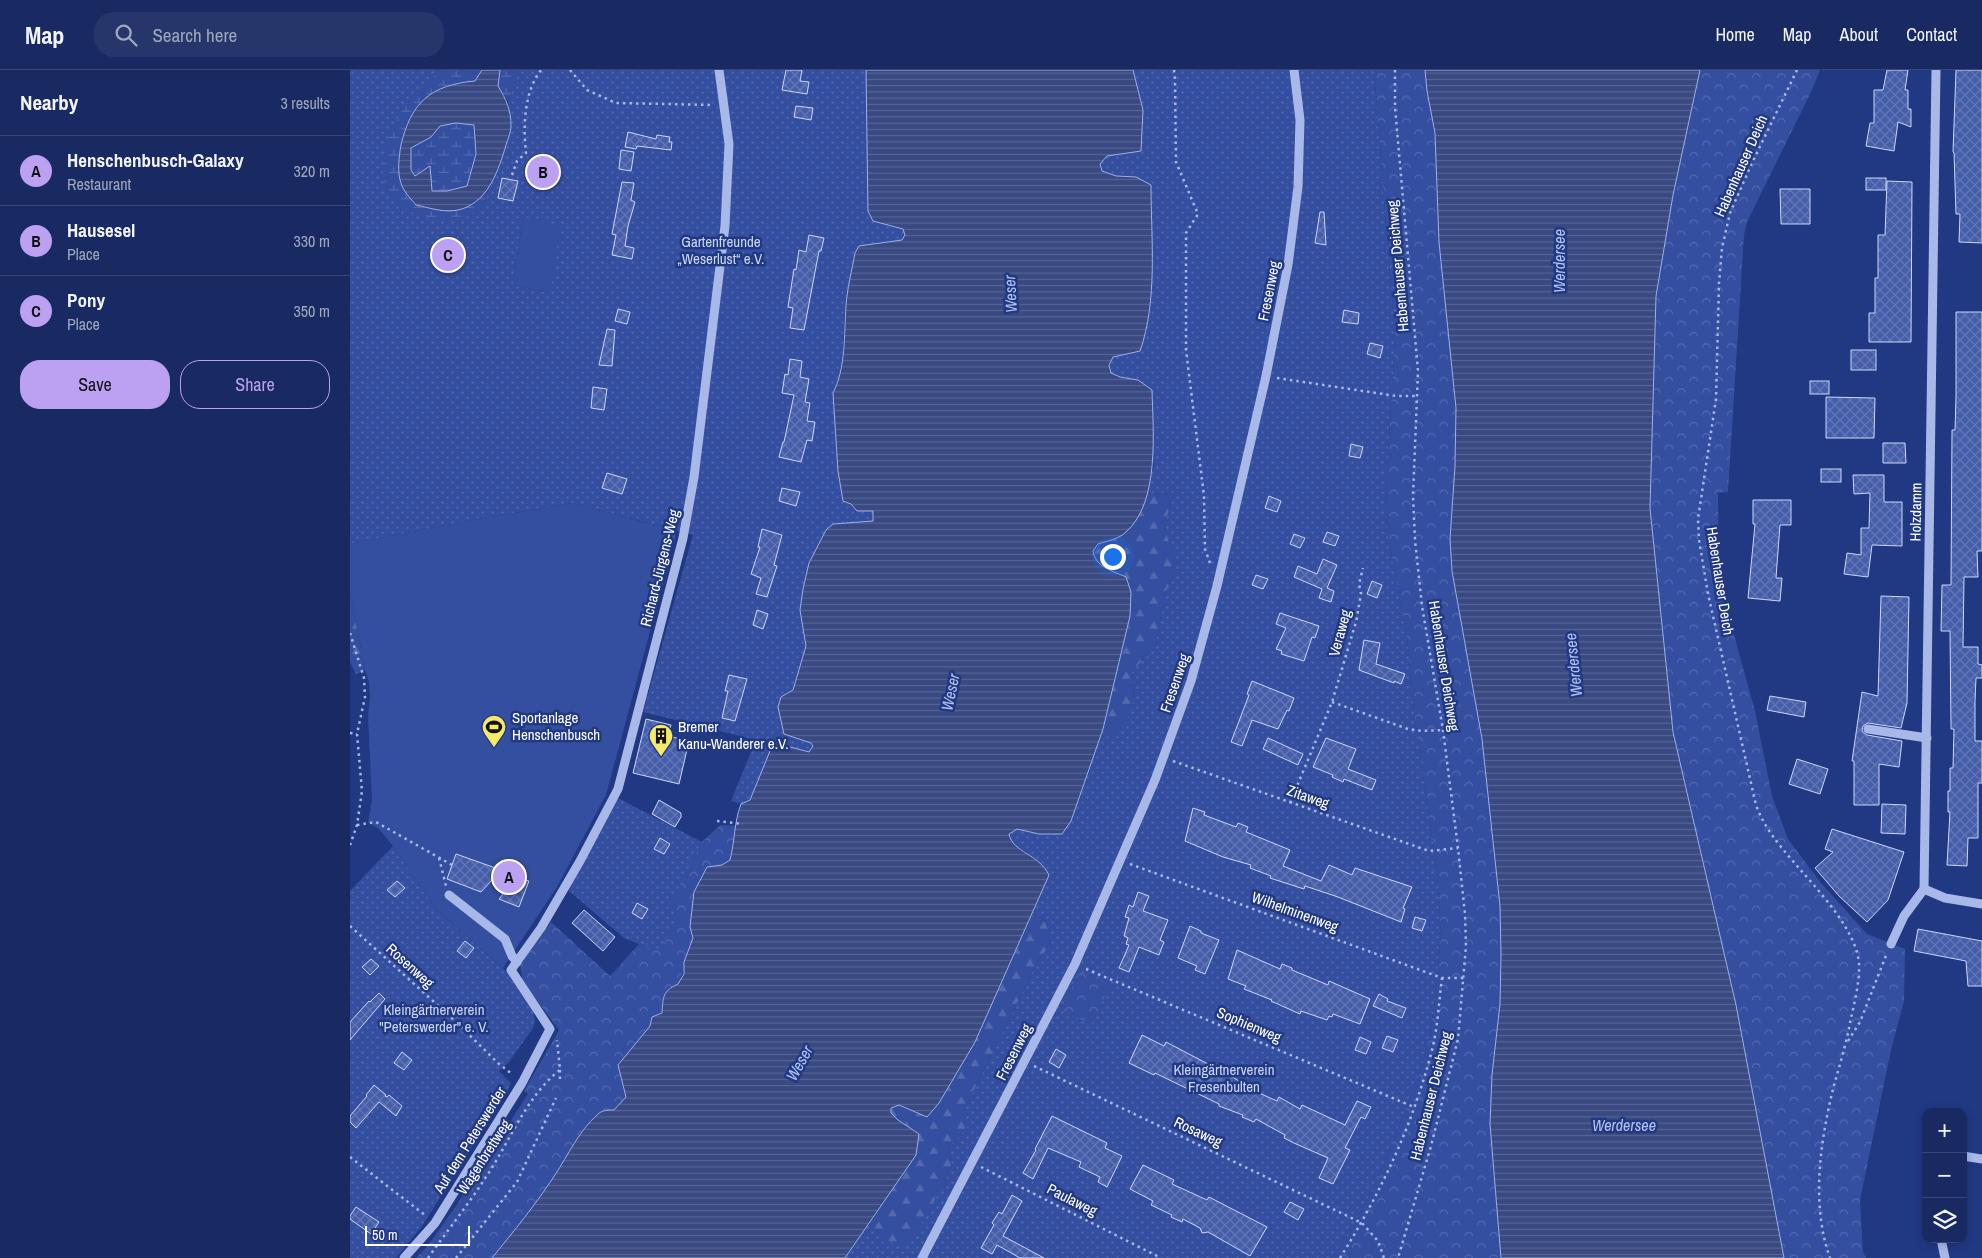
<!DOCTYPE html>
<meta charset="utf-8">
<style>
body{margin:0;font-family:"Archivo Narrow",sans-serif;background:#26366b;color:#f1f3f6}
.controls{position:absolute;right:15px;bottom:15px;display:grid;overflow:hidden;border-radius:10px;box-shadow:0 2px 8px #0003}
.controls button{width:45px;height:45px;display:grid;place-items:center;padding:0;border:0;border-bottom:1px solid #374677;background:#192a62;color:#f1f3f6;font:25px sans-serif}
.scale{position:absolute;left:15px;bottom:12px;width:105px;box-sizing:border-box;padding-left:5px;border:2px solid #fff;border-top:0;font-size:14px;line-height:18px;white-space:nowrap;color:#fff;-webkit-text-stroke:4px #213882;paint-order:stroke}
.you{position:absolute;left:762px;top:486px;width:18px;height:18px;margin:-12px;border:4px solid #fff;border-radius:50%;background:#1a73e8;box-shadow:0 0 0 8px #1a73e833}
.badge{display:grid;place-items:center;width:32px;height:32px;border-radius:50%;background:#bca0f2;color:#111;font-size:16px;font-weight:700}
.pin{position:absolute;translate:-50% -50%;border:2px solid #fff;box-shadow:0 1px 5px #0006}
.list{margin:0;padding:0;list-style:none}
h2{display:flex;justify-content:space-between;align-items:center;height:65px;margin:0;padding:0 20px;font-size:21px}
h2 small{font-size:16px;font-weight:400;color:#9fa7be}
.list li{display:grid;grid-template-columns:32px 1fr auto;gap:15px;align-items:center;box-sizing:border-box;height:70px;padding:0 20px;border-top:1px solid #374677}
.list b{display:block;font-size:19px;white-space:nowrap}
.list p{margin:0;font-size:16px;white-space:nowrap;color:#9fa7be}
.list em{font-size:16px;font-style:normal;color:#9fa7be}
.actions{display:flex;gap:10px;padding:15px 20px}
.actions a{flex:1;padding:11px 0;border:1px solid #bca0f2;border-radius:20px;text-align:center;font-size:18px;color:#bca0f2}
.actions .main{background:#bca0f2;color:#111}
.icon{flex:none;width:28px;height:28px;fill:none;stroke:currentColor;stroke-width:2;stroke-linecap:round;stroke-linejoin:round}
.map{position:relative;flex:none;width:1632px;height:1188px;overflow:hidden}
header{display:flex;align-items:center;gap:30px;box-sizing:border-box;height:70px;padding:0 25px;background:#192a62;border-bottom:1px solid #374677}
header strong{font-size:24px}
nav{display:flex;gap:28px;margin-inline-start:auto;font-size:18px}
.search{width:350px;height:45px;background:#26366b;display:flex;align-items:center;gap:12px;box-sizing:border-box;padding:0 18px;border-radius:20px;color:#9fa7be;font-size:19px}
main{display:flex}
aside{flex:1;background:#192a62}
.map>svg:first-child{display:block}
</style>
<header>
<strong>Map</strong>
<div class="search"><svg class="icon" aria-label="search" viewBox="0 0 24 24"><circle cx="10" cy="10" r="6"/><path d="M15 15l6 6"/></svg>Search here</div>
<nav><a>Home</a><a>Map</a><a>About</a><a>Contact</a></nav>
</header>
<main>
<aside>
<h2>Nearby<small>3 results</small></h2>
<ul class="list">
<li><span class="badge">A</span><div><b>Henschenbusch-Galaxy</b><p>Restaurant</p></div><em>320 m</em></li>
<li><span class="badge">B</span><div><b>Hausesel</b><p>Place</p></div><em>330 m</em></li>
<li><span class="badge">C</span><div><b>Pony</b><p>Place</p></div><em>350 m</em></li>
</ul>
<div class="actions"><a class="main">Save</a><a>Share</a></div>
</aside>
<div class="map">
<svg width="1632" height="1188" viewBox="0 0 1632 1188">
<defs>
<pattern id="grass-dots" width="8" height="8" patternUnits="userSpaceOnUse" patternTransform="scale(1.25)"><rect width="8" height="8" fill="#354fa0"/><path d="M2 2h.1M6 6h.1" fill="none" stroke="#5369ae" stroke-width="1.8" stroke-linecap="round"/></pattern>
<pattern id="forest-firs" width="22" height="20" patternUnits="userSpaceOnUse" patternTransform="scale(1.25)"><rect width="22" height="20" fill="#354fa0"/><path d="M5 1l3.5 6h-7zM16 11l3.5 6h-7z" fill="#5369ae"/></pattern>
<pattern id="wetland-marsh" width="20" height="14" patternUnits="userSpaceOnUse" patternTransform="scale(1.25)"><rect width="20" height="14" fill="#354fa0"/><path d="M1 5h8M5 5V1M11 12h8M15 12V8" fill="none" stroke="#5369ae"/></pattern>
<pattern id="park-crowns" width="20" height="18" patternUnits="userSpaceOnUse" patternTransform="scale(1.25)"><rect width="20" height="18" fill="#354fa0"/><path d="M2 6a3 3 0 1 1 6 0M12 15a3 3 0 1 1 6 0" fill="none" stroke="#5369ae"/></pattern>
<pattern id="water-rules" width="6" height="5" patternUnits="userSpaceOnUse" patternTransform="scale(1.25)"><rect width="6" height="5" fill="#394981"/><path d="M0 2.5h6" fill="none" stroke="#576494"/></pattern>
<pattern id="building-cross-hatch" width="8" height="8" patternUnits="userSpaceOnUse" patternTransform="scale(1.25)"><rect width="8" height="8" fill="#465eaa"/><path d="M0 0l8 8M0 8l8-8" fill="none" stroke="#6276b7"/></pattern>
</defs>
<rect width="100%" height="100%" fill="#213882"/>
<!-- grass -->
<g fill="url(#grass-dots)" fill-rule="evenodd">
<path d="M0,0H87L86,5L79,13L64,24L36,117L61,141L133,137L138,119L149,99L161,57L158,31L170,0H516L517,16L545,156L553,159L555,165L552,170L509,176L505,183C502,199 499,216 496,232C491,262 497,296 483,323L488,401L493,431L501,434L507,441H524L523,451L476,460L459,493L453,519L450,540L456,576L443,620L431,627L434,664L461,673L463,676L459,682L429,674L420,682L400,730L391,734L381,731L406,670L293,642L343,465L223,433L134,448L0,474ZM173,147L200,223L163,215Z"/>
<path d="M783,0H1024L1045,270L1036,418L1038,466L1057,568L1065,650L1087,800L1091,862L1086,923L1080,964L1071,1000L1027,1111L1011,1142L982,1188H495L519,1154L537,1170L602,1099L599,1076L617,1058L613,1042L688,891L701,874L697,851L682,845L699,805L675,781L666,778L660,771L658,764L667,759L689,764L721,751L753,659L767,665L784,626L782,602L806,574L815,522L823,509L824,486L814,457L824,423L796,424L804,395L788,310L770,307L761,303L759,295L763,287L790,281C808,230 801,169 801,115L786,107L766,106L752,101L750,93L757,86L771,84L793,40Z"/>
<path d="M268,728L352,772L371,755L343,867L309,882L274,868L218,820Z"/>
<path d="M43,776L85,838L156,901L182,937L185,950L183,958L159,992L149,1001L161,1013L157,1022L72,1156L46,1188H0V821Z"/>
</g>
<!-- forest -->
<g fill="url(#forest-firs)">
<path d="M824,423L814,457L824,486L823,509L815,522L806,574L782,602C785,631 785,641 767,665L753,659L780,546L781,522C775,515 769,506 761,501C753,494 745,494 743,481L748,474L762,470L792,441L796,424Z"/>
<path d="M0,522L15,600L6,604L0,592Z"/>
<path d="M682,845L697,851L701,874L688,891L613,1042L617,1058L599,1077L602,1099L564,1167L552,1177L537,1170L519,1154L566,1085L569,1064L548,1050L541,1043V1038L549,1035L577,1047L589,1033L625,972Z"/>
</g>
<!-- wetland -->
<g fill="url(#wetland-marsh)">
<path d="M87,0H132L125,11L114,12L56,54L49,86L50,113L125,133L138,119L133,137C116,148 98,153 78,148C59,144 36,125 33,105C29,83 48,41 64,24C72,16 84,12 87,0Z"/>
<path d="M150,0H170L158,31L148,16Z"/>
<path d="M106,53L124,55L126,84L117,116L97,121H82L80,97L64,106L61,100V77L81,67L90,56Z"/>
</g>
<!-- park -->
<g fill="url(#park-crowns)">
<path d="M1024,0H1075L1077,21L1085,63L1089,172L1106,338L1105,396L1100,469L1102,501L1132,669L1150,836L1151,885L1150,934L1142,1005L1140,1053L1151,1188H982L1011,1142L1027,1111L1071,1000L1080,964L1086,923L1091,862L1087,800L1065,650L1057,568L1038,466L1036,418L1045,270Z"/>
<path d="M1350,0H1470L1462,20L1397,152L1394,165L1378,422L1368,423L1369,495L1379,547L1405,641L1422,726L1438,769L1471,813L1517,864L1555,879L1554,931L1541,980L1510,1130L1513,1182L1516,1188H1434L1386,935L1323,662L1300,438L1306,226L1323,125Z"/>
<path d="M371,755L387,756L380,790L372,795L357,797C346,816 339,834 340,856C341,859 343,863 343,867C343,870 341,875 339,878C335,890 334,902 328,914L319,918L312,934V943L302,947L300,956L268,995L276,1027L264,1040C257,1040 252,1040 246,1045C229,1061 217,1085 205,1105C186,1134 164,1161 142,1188H66L76,1178L106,1136L178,1024L174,1021L209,960L173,912L170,895L201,852L260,906L289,874L310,882L328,845L318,838L352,772Z"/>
<path d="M730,902L760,915L742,954L711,940Z"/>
</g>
<!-- pitch -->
<g fill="#354fa0">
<path d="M173,147L211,156L200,223L163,215Z"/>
<path d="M223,433L327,461L256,725L207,817L153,898L85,838L43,776L29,759L18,752L22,730L18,646L20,627L19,612L15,600L0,522V474L134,448Z"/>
</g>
<!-- water -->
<g fill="url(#water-rules)" stroke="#9cb0ea" fill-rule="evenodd">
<path d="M132,0H150L148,16C156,29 161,40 161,56C161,62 158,69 156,75C149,99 139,130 112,139C96,144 81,138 66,135C61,129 53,121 51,113C47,103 49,86 51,75C61,32 81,15 125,11ZM106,53L124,55L126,84L117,116L97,121H82L80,96L65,106L61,100V78L81,67L90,56Z"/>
<path d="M516,0H783L793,40L791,81L757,86L750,94L752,101L766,106L786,107L801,115C801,169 808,230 790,281L763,287L759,295L761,303L770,307L788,310L802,320C803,361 810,432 776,462C769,469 757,471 748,474L743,481C745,497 763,501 776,507L781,522L780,546L753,659L721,751L712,764H689L667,759L659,764C663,783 688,783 699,805L625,972L589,1033L577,1047L549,1035L541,1038V1043L548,1050L569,1064L566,1085L495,1188H142C164,1161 186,1134 205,1105C218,1085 229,1061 247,1045C252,1040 257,1040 264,1040L276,1027L268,995L300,956L302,947L312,943C313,926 313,921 328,914L334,904V892L343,868L340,857L344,822L357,797L372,795L380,790C385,771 384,752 391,734L400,730L420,681L429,674L459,682L463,676L461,673L434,664L428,637L431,627L443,620L456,576L450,540L453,519L459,493L476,460L483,454L523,451V441H507L501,434L493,431L488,401L483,323C496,298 494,264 496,236C497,219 502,200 505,183L509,176L552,170L555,165L553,159L523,151L518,141Z"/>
<path d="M1075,0H1350L1323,125L1306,226L1300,438L1323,662L1386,935L1434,1188H1151L1140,1054L1142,1005L1150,934L1151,885L1150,836L1132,669L1102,501L1100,469L1105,396L1106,338L1089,172L1085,63L1077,21Z"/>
</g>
<!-- building -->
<g fill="url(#building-cross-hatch)" stroke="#ccd6f6">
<path d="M436,0H452L450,11L459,12L457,24L432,20Z"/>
<path d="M1537,0H1558L1555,20H1558V39H1561V57L1548,52L1544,81L1516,76L1520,53H1524V20H1533Z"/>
<path d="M1606,0H1632V173L1609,172L1610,144H1606L1604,83L1603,82Z"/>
<path d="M446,36L463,38L461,50L444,47Z"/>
<path d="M278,62L306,69L307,65L320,67L319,72H322L321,80L287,76L286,79L275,77Z"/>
<path d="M271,80L284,82L281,101L269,99Z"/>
<path d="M152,108L168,111L163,131L148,128Z"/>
<rect x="1516" y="108" width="20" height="12"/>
<path d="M1537,111L1562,112L1561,272H1519V243H1525V208H1528V165H1535Z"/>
<path d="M272,112L284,113L281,130L285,132L278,156L275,176L284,178L282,189L262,185L266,165L262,164Z"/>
<path d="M1430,119H1460V154H1431Z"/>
<path d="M970,142H974L976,175L965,173Z"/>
<path d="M459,165L474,168L471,181H469L454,260L440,258L443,238L438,237L444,199L446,200L449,180L456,182Z"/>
<path d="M268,239L280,242L277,254L265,251Z"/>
<path d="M994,240L1009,243L1008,254L992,252Z"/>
<path d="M1606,242H1632V481H1627L1628,507H1614L1613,577H1628V594L1632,595V608H1626L1625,631V671H1632V713H1628V768H1618L1617,796L1597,795L1600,742H1598V721H1600V698H1603L1604,659H1601L1600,561H1591L1592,515H1601L1602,360H1605L1606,326Z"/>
<path d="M257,259L265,260L262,296L249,295Z"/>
<path d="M1020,273L1033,276L1030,288L1017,284Z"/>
<rect x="1501" y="280" width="25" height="20"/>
<path d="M440,289L452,291L450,307L459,309L455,332L460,333L457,351L465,352L462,371L457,370L451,392L429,387L433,372H434L444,325L432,323L435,304L438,305Z"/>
<rect x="1460" y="311" width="19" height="13"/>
<path d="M243,317L257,319L254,340L241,338Z"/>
<path d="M1476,327L1525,328L1524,368H1476Z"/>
<path d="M1533,373H1555L1556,393H1533Z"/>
<path d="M1001,374L1013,377L1010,388L999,386Z"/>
<rect x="1471" y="399" width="20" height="13"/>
<path d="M257,403L277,409L272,424L252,418Z"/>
<path d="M1503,405H1534V432H1552V476L1522,475L1518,507L1494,504L1497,483L1511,485V458H1519L1520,423L1504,424Z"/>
<path d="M432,418L450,422L446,436L429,431Z"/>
<path d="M919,426L931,431L927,442L915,438Z"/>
<path d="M1403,430H1441V455H1430L1426,508H1432L1430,531L1398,528L1405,454H1403Z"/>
<path d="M412,459L432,465L424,495L427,496L417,527L406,524L411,508L401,504L410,477H408Z"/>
<path d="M977,462L989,466L985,476L973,472Z"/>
<path d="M944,464L955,468L950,478L940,474Z"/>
<path d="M973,489L987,495L977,518L984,521L981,532L969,528L972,519L944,507L948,496L967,504Z"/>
<path d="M906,505L918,509L913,519L902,515Z"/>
<path d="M1022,511L1032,515L1027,528L1017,524Z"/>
<path d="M1531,526L1559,527L1557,633L1551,658L1518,653L1513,656L1512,661L1517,665L1552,671L1549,697L1529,694V735H1504V691H1502L1512,622L1528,626Z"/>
<path d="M407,540L418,544L413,559L403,555Z"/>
<path d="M930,543L969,556L965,568L962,567L954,591L931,584L932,581L926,579L936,558L926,554Z"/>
<path d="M1014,570L1030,573L1026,594L1055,604L1051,614L1044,611V613L1009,600Z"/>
<path d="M379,605L397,609L385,651L372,648L378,621H375Z"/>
<path d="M902,611L944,628L939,641L937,640L928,659L902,650L892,676L881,672L899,625L897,624Z"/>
<path d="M1420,626L1456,632L1454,647L1417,640Z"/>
<path d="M296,649L321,655L318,666L339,671L329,714L283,703Z"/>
<path d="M918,668L953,684L948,695L913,679Z"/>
<path d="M976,668L1006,679L998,699L1026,710L1022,720L994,709L993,712L982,707L983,705L963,697Z"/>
<path d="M1447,689L1478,699L1470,724L1439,714Z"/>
<path d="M309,730L331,743V747L325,757L302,744Z"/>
<path d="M1532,734L1556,735L1555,764L1531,763Z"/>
<path d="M843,738L855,742L854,745L886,757L888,753L898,757L896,762L940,780L933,796L971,811L979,795L1002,805L1005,798L1062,817L1053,838L1055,839L1051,852L988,827L955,816L954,819L920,808L921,806L900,798L901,795L873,787L835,771Z"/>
<path d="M1482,759L1554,782L1538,830L1517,852L1489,826L1465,798L1483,782L1475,779Z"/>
<path d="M310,768L320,774L314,784L304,779Z"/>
<path d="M106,784L151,800L131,822L97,809Z"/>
<path d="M167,807L179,811L169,837L149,829Z"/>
<path d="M47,811L55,818L45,827L37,820Z"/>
<path d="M788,822L799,826L793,841L818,850L810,870L814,872L809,885L789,877L779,902L769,898L779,875L776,874L778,868L774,866L779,848L775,847L779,835L783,837Z"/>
<path d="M287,833L298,839L292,849L282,843Z"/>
<path d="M234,840L265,867L253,881L222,853Z"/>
<path d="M1065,847L1076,850L1072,861L1062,858Z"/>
<path d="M840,856L851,861V863L869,870L855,904L845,900L847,896L828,888Z"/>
<path d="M1568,859L1632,871V916H1618L1616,891L1564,881Z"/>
<path d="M115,871L124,878L116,888L107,881Z"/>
<path d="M887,880L930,899L932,894L942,898V900L978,915L979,911L1020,929L1010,954L983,944L982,947L979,946L977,950L951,941L950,944L921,931L922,930L894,919L896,916L878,909Z"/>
<path d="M21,889L29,896L20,905L12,897Z"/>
<path d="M29,923L35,929L0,970V952L19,931L20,932Z"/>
<path d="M1029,924L1038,929L1037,931L1056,938L1052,948L1023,936Z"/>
<path d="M792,965L814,976L816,972L858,994L859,992L892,1013L891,1015L927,1031L929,1027L950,1039L952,1035L995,1055L1007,1031L1021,1037L1015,1049L1011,1047L995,1078L1000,1080L983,1114L969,1108L978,1088L944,1073L934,1068L935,1065L906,1049L904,1052L892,1047L893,1045L869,1036V1034L805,1003L804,1005L779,993Z"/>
<path d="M1037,966L1048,970L1043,982L1032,978Z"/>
<path d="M1010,967L1021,972L1016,984L1005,980Z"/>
<path d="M706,979L716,985L709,998L699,992Z"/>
<path d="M52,982L62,990L54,1000L44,993Z"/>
<path d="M24,1015L36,1025L35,1026L37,1027L39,1025L52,1036L46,1046L29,1032L6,1058L0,1052V1046L17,1026L16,1025Z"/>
<path d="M702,1046L757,1073L755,1078L772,1086L757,1117L748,1112L750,1107L729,1097L731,1092L698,1078L683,1109L673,1103L686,1080L685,1079Z"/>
<path d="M793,1095L824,1110L822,1114L857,1130L859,1127L917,1157L900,1186L858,1162L852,1163L850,1158L833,1149L832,1152L821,1147L822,1145L801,1135L803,1131L780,1119Z"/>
<path d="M662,1125L672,1131L653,1166L694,1188H670L647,1175L642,1184L631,1178L644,1155L642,1153L649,1142L652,1144Z"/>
<path d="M940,1132L954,1139L948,1150L934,1142Z"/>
<path d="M6,1137L29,1152L21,1164L0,1149V1146Z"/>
</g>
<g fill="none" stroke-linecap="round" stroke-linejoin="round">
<!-- path -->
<g stroke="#a8b8e8" stroke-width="2.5" stroke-dasharray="2.5 4" stroke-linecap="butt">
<path d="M220,0L237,20L266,33L364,35"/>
<path d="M824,0L825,9L826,92L848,144L836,163V280L854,426L855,479L860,493"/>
<path d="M1045,0V37L1068,301L1063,426L1065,470L1072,536L1093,660L1108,778L1115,844L1116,876L1108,969L1081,1076L1048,1188"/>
<path d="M1447,0L1401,95L1380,143L1372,178L1369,213L1366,329L1348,449L1349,470L1358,524L1406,735C1410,746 1415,755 1422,765C1446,800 1505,850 1509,893C1510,912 1504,934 1500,953C1496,975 1489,997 1483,1019C1470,1073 1461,1135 1480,1188"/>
<path d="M162,105L167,91L176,83C173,56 174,22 191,0"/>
<path d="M927,308L1046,326H1068"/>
<path d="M0,563L14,608L15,627L7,664L12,721L7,755L0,775"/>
<path d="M982,632L1058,659L1072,661L1093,660"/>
<path d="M0,663L7,664"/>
<path d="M823,691L1079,781L1108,778"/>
<path d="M940,733L982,632L1006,552L1011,524L1009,514L1013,498"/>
<path d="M367,751L393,754"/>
<path d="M7,755L26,752L102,795"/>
<path d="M89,788L96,816"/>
<path d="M780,794L1092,908H1114"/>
<path d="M0,856L104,950L148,993L163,1005"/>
<path d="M736,899L1064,1037"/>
<path d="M1498,971L1510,952L1537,883"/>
<path d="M684,996L1012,1153L1028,1171L1034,1188"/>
<path d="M210,1000V1011"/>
<path d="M0,1087L76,1146"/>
<path d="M631,1097L811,1188"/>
<path d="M78,1188C97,1161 118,1135 136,1107C159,1073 177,1025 210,1000L207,970"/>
<path d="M106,1188L167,1112L206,1028"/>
<path d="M990,1188C1032,1121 1064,1052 1083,976C1088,954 1089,930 1092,908"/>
</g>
<!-- minor -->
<g stroke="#a8b8e8" stroke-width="9">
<path d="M1518,659L1577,668"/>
<path d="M1574,819L1595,828L1632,834"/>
<path d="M99,825L155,869L162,886L167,892"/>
<path d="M1541,874L1554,846L1574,819L1586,0"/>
<path d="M1613,1086L1632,1089"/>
<path d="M1591,1169L1595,1188"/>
<path d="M54,1188L85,1153L172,1013L200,959L161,900L191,858L230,791L268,719L333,468L344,407L375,156L379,74L369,0"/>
<path d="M572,1188L725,894L805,710L841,611L867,516L916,306L938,195L948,117L950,50L944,0"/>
</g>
</g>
<!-- icons -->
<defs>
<symbol id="stadium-pin" viewBox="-11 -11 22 30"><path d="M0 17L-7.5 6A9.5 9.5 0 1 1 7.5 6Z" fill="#f5e969" stroke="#213882"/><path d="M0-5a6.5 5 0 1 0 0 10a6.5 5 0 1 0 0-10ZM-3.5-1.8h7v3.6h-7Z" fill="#111"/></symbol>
<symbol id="building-pin" viewBox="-11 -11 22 30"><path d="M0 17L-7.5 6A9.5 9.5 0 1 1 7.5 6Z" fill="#f5e969" stroke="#213882"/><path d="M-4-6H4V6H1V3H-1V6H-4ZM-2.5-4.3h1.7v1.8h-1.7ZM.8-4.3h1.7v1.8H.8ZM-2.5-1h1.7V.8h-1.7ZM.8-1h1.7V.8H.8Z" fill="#111"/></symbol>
</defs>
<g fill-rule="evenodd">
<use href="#stadium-pin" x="130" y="643" width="28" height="38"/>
<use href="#building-pin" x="297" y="652" width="28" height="38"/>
</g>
<g text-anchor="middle" stroke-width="5" stroke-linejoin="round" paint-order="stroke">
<!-- street labels -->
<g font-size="15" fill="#fff" stroke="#213882">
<text transform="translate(1391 96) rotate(-66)" y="5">Habenhauser Deich</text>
<text transform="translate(1048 196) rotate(-95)" y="5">Habenhauser Deichweg</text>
<text transform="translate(919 221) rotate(-79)" y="5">Fresenweg</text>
<text transform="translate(1566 442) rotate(-89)" y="5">Holzdamm</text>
<text transform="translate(310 498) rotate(-76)" y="5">Richard-Jürgens-Weg</text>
<text transform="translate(1370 511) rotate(81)" y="5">Habenhauser Deich</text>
<text transform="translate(990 563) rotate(-75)" y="5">Veraweg</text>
<text transform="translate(1094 596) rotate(81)" y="5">Habenhauser Deichweg</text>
<text transform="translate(825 613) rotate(-71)" y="5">Fresenweg</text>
<text transform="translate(958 727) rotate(19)" y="5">Zitaweg</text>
<text transform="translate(945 842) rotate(20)" y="5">Wilhelminenweg</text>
<text transform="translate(60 896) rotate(42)" y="5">Rosenweg</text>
<text transform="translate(899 955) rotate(23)" y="5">Sophienweg</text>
<text transform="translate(664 982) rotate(-63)" y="5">Fresenweg</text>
<text transform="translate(1081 1026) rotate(-76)" y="5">Habenhauser Deichweg</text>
<text transform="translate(848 1062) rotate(25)" y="5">Rosaweg</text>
<text transform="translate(120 1070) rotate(-58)" y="5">Auf dem Peterswerder</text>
<text transform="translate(134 1087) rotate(-57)" y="5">Wagenbrettweg</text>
<text transform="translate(722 1130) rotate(27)" y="5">Paulaweg</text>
</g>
<!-- park labels -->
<g font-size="15" fill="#ccd6f6" stroke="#213882">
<text x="371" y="177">Gartenfreunde<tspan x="371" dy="17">„Weserlust“ e.V.</tspan></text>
<text x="84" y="945">Kleingärtnerverein<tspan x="84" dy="17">"Peterswerder" e. V.</tspan></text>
<text x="874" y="1005">Kleingärtnerverein<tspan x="874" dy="17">Fresenbulten</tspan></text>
</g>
<!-- poi labels -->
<g font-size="15" fill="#fff" stroke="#213882" text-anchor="start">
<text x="162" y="653">Sportanlage<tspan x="162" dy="17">Henschenbusch</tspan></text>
<text x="328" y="662">Bremer<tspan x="328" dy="17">Kanu-Wanderer e.V.</tspan></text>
</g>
<!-- water labels -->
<g font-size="16" font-style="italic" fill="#b3c3f0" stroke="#213882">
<text transform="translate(1209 191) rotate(-90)" y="6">Werdersee</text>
<text transform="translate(660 224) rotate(-93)" y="6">Weser</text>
<text transform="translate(1223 595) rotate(-96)" y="6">Werdersee</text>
<text transform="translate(600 622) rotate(-78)" y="6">Weser</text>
<text transform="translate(449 993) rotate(-61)" y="6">Weser</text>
<text x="1274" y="1061">Werdersee</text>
</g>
</g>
</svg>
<div class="controls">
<button>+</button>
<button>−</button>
<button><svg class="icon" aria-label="layers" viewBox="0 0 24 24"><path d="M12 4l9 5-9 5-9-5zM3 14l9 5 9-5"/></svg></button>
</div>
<div class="scale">50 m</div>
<div class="you"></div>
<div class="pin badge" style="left:159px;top:807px">A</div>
<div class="pin badge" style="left:193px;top:102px">B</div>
<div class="pin badge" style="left:98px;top:185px">C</div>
</div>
</main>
